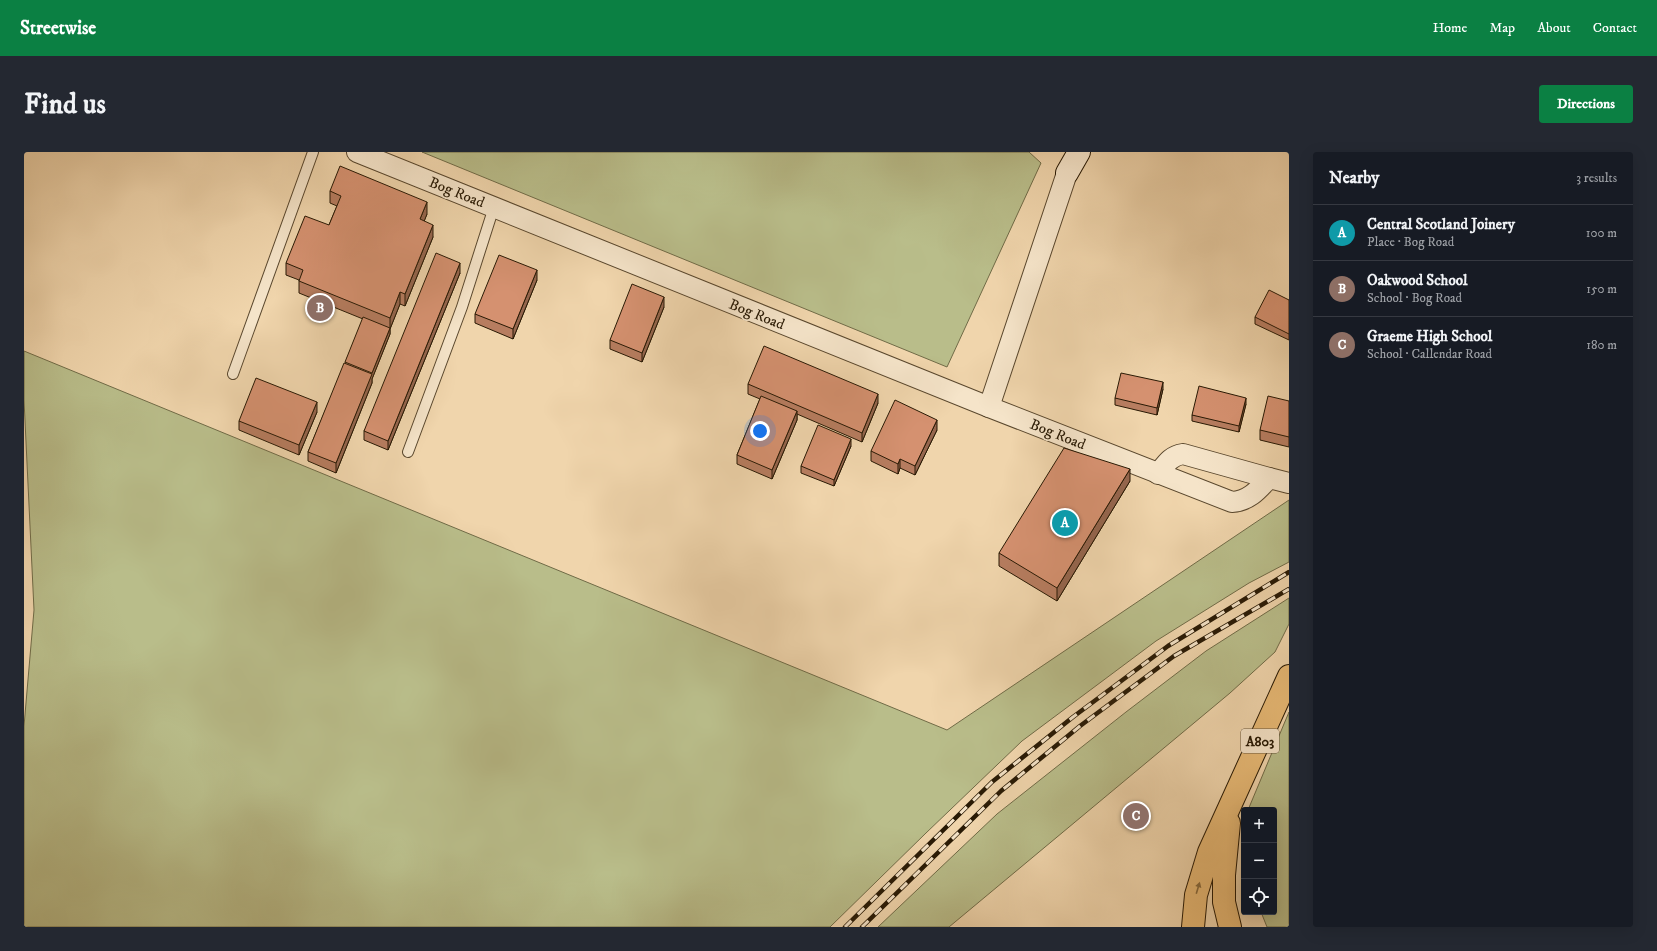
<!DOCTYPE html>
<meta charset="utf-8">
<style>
body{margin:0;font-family:"IM FELL DW Pica",serif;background:#242831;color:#f1f3f6}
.controls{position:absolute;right:12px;bottom:12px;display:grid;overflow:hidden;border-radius:4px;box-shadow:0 4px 16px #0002}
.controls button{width:36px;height:36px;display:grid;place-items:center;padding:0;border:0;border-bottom:1px solid #363941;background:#171b24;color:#f1f3f6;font:20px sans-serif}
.you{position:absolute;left:736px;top:279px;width:14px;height:14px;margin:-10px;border:3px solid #fff;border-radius:50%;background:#1a73e8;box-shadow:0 0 0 6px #1a73e833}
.badge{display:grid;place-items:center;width:26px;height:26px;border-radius:50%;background:#0b8043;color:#fff;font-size:13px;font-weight:700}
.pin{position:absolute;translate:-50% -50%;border:2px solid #fff;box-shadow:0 1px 4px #0006}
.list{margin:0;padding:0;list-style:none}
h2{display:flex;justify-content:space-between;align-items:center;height:52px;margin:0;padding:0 16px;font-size:17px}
h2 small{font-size:13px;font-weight:400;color:#9ea1a6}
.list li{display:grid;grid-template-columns:26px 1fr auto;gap:12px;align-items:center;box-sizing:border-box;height:56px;padding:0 16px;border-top:1px solid #363941}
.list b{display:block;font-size:15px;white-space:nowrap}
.list p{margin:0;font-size:13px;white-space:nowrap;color:#9ea1a6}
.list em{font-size:13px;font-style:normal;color:#9ea1a6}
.icon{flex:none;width:22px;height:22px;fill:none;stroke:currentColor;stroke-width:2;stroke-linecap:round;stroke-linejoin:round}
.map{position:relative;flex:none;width:1265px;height:775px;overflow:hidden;border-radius:4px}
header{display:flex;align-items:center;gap:24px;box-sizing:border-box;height:56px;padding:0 20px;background:#0b8043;color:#fff}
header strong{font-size:19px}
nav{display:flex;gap:22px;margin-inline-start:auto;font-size:14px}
.intro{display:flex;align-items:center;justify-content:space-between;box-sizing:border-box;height:96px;padding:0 24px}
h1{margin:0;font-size:28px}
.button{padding:10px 18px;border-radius:4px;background:#0b8043;color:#fff;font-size:14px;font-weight:700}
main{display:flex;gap:24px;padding:0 24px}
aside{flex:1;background:#171b24;border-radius:4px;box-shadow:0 4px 16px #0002}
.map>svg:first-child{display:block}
</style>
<header>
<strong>Streetwise</strong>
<nav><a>Home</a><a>Map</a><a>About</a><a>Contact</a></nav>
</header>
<div class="intro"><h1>Find us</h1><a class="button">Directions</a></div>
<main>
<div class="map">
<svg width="1265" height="775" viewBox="0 0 1265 775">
<rect width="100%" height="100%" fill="#f0d5ac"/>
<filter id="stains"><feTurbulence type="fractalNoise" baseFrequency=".005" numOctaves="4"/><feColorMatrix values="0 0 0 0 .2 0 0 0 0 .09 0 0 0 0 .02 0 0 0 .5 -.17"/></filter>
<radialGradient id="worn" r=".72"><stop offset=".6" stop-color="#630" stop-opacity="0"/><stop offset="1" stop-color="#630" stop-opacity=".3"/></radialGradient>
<!-- green -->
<g fill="#b9bd8a" stroke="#706b47">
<path d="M398,0H1005L1017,11L923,215Z"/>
<path d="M0,199L923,578L1265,348V410L1225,431L1132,489L998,589L902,681L806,775H0V574L10,458L0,248Z"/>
<path d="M1265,446V472L1251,500L1206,541L925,775H854L973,662L1102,560L1182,499Z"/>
<path d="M1265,560V775H1243L1237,760H1250V658H1224Z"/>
</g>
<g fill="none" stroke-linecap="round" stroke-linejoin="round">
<defs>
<g id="lane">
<path d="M209,222L289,0"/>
<path d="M384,300L438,155L470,55"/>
</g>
<g id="street">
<path d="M333,0L965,255L1208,350C1225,349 1234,338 1245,326L1265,331"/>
<path d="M965,255L1043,21"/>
<path d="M1134,322C1142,312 1146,304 1159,302L1245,326"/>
</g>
<path id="secondary" d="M1043,21L1055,0"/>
<g id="primary">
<path d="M1205,671L1200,723V750L1206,775"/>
<path d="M1169,775L1172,743L1185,700L1265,524"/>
</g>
</defs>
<!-- lane casing -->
<use href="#lane" stroke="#5a482e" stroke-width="12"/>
<!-- street casing -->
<use href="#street" stroke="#5a482e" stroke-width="22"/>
<!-- secondary casing -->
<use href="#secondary" stroke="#281904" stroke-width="24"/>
<!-- primary casing -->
<use href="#primary" stroke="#281904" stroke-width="24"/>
<!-- lane -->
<use href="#lane" stroke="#f5e4c9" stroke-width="10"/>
<!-- street -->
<use href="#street" stroke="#f5e4c9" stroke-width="20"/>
<!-- secondary -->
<use href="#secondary" stroke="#f5e4c9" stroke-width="22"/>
<!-- primary -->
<use href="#primary" stroke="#e8ba76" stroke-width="22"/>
<defs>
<g id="rail">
<path d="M821,775L968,630L1049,565L1144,494L1265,420"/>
<path d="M838,775L977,639L1056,574L1150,504L1265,437"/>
</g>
</defs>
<!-- rail casing -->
<use href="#rail" stroke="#281904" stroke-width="4.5"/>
<!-- rail -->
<use href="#rail" stroke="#f5e4c9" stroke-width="3" stroke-dasharray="9" stroke-linecap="butt"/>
</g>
<!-- wall -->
<g fill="#b77d60" stroke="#281904">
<path d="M306,39L403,62L400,69L409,85L381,154L376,152L366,177V182L348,227V231L312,321L284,309V300L321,211L339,167L275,141V128L262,123V111L305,73L313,54L306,51Z"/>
<path d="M436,121L364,298L340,288V279Z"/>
<path d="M513,128L489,187L451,171V162Z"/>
<path d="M1265,148V188L1231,172V165Z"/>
<path d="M640,155L618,210L586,197V188Z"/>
<path d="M724,232L854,251L838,290L773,262V268L748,327L713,312V303L736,247L724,242Z"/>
<path d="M1139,237L1133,263L1091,253V246Z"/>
<path d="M1265,249V295L1236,288V278Z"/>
<path d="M1222,252L1215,280L1168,269V263Z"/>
<path d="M293,260L275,303L215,278V269Z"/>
<path d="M913,278L891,323L876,316L874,322L847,309V299Z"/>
<path d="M827,294L810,334L777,321V314Z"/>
<path d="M1106,329L1033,449L975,414V401Z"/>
</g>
<!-- shaded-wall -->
<g fill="#95664e" stroke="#281904">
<path d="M403,50V62L396,80V67Z"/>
<path d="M409,73V85L381,154V142Z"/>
<path d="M436,111V121L364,298V289Z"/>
<path d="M513,118V128L489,187V177Z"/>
<path d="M376,140V152L366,177V182L348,227V231L312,321V311L366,176V166Z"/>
<path d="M640,145V155L618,210V201Z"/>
<path d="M1139,230V237L1133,263V256Z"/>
<path d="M854,242V251L838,290V281Z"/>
<path d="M1222,246V252L1215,280V274Z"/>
<path d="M293,250V260L275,303V293Z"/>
<path d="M773,259V268L748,327V318Z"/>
<path d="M913,268V278L891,323V314Z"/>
<path d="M827,287V294L810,334V328Z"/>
<path d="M876,307V316L874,322V312Z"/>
<path d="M1106,317V329L1033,449V436Z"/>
</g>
<!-- building -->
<g fill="#d59170" stroke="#281904">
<path d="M316,14L403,50L396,67L409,73L381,142L376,140L366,166L275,129L279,118L262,111L281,64L305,73L317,44L306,39Z"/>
<path d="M412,101L436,111L364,289L340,279Z"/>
<path d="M475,103L513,118L489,177L451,162Z"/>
<path d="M608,132L640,145L618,201L586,188Z"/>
<path d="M1245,138L1265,148V182L1231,165Z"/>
<path d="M339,165L366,176L348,221L321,210Z"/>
<path d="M740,194L854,242L838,281L724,232Z"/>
<path d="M320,211L348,222L312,311L284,300Z"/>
<path d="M1097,221L1139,230L1133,256L1091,246Z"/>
<path d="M232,226L293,250L275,293L215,269Z"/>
<path d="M1175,234L1222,246L1215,274L1168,263Z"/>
<path d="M737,244L773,259L748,318L713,303Z"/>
<path d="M1244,244L1265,249V285L1236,278Z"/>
<path d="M871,248L913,268L891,314L876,307L874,312L847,299Z"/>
<path d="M794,273L827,287L810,328L777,314Z"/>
<path d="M1040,296L1106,317L1033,436L975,401Z"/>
</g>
<!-- one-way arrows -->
<defs><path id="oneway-solid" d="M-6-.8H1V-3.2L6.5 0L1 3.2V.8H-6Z"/></defs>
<use fill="#886a3d" href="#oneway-solid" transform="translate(1174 736) rotate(-73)"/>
<g text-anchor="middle" stroke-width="3.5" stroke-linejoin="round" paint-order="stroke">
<!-- shield labels -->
<rect fill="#f5e4c9" stroke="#66563f" stroke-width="1" x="1217" y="577" width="38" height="24" rx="3"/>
<g font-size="14" font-weight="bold" fill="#281904">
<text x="1236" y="594">A803</text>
</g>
<!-- street labels -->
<g font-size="15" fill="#281904" stroke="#f5e4c9">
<text transform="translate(433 40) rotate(22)" y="5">Bog Road</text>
<text transform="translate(733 162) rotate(22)" y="5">Bog Road</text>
<text transform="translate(1034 282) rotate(22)" y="5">Bog Road</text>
</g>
</g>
<rect width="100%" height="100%" filter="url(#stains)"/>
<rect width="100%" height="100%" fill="url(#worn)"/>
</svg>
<div class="controls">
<button>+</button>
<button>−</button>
<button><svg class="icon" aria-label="locate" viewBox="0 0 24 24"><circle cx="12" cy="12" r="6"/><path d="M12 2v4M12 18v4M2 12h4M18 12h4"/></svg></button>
</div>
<div class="you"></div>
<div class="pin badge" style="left:1041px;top:371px;background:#0f9aa8">A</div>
<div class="pin badge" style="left:296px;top:156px;background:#8d6e63">B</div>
<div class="pin badge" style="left:1112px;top:664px;background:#8d6e63">C</div>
</div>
<aside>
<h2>Nearby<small>3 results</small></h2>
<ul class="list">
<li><span class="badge" style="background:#0f9aa8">A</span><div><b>Central Scotland Joinery</b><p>Place · Bog Road</p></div><em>100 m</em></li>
<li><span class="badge" style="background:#8d6e63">B</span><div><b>Oakwood School</b><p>School · Bog Road</p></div><em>150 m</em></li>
<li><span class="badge" style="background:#8d6e63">C</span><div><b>Graeme High School</b><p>School · Callendar Road</p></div><em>180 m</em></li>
</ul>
</aside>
</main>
